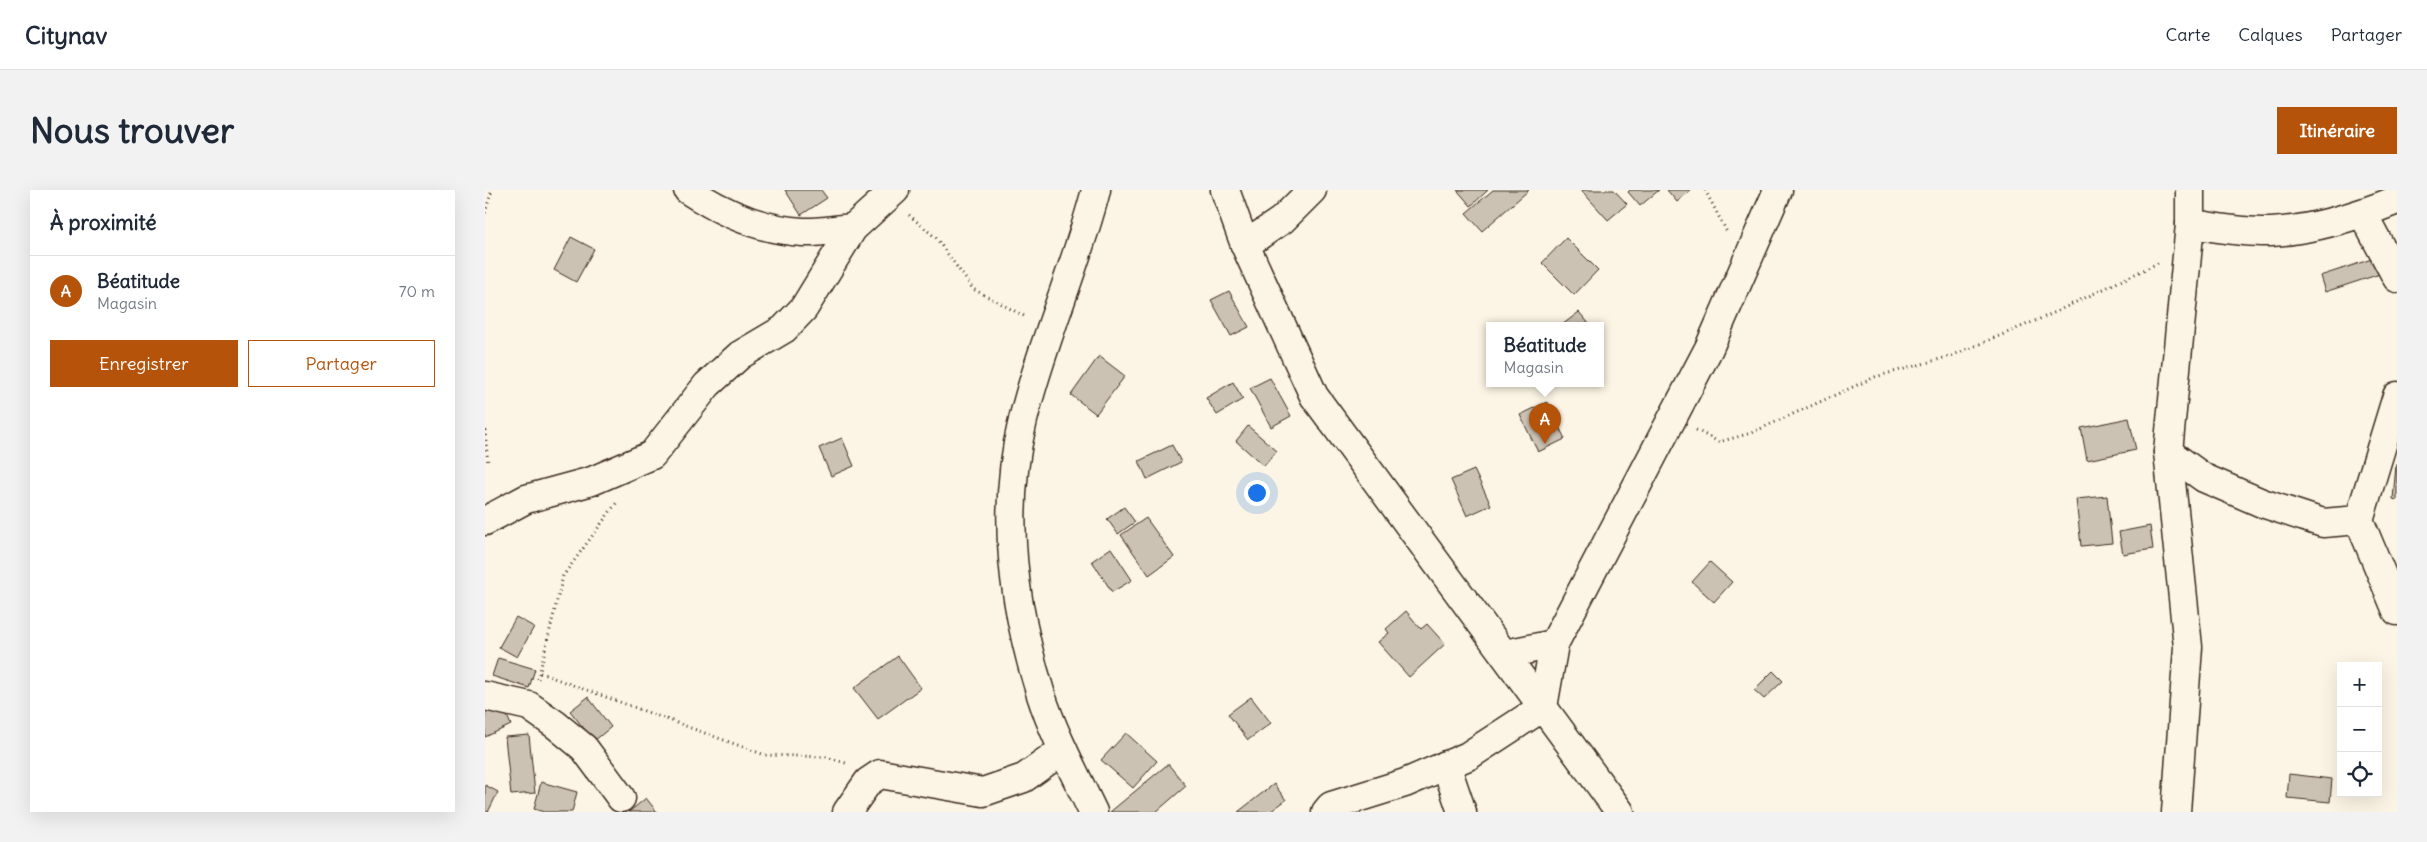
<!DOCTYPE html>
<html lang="fr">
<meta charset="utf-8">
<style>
body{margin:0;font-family:Delius,sans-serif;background:#f2f2f3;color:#1f2937}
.controls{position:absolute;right:15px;bottom:15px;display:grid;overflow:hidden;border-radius:0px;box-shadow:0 5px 20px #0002}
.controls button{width:45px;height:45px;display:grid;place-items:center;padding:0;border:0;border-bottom:1px solid #e0e1e3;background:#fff;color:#1f2937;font:25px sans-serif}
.you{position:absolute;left:771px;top:302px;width:18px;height:18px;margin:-12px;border:4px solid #fff;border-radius:50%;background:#1a73e8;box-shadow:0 0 0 8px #1a73e833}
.badge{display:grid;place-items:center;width:32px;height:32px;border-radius:50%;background:#b45309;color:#fff;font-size:16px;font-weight:700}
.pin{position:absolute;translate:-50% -41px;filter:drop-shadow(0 1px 2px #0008)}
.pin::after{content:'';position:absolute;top:26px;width:18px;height:15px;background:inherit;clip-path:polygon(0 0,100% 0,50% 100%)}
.popup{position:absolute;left:1001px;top:132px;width:118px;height:65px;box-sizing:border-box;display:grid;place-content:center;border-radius:0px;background:#fff;filter:drop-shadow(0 1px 4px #0005);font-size:16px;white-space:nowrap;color:#747a83}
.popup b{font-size:19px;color:#1f2937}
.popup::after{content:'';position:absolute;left:50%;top:100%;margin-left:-10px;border:10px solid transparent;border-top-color:#fff}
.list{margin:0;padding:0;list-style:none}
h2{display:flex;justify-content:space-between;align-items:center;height:65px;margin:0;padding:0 20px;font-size:21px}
h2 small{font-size:16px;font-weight:400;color:#747a83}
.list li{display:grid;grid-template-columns:32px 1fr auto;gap:15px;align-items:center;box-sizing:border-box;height:70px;padding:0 20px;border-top:1px solid #e0e1e3}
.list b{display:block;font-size:19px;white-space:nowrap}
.list p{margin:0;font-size:16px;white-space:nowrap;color:#747a83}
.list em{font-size:16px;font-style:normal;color:#747a83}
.actions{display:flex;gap:10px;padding:15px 20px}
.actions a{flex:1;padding:11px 0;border:1px solid #b45309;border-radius:0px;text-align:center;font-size:18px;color:#b45309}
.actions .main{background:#b45309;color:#fff}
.icon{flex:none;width:28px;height:28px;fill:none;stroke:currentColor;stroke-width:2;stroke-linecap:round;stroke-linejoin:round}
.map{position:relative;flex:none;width:1912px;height:622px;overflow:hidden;border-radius:0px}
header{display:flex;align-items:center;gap:30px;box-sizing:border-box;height:70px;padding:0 25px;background:#fff;border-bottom:1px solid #e0e1e3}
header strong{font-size:24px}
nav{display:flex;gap:28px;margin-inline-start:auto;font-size:18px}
.intro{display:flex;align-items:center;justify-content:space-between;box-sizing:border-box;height:120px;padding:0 30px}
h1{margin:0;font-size:35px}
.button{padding:12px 22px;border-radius:0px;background:#b45309;color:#fff;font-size:18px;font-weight:700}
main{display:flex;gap:30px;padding:0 30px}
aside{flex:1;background:#fff;border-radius:0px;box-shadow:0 5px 20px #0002}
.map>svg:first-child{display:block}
</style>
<header>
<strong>Citynav</strong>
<nav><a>Carte</a><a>Calques</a><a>Partager</a></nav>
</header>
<div class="intro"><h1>Nous trouver</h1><a class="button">Itinéraire</a></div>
<main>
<aside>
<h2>À proximité<small></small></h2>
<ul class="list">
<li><span class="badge">A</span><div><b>Béatitude</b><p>Magasin</p></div><em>70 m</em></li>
</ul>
<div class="actions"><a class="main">Enregistrer</a><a>Partager</a></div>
</aside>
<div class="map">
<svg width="1912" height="622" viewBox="0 0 1912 622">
<rect width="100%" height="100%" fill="#fcf5e5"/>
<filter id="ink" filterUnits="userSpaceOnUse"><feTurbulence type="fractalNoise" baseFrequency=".02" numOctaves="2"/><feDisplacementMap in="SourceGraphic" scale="10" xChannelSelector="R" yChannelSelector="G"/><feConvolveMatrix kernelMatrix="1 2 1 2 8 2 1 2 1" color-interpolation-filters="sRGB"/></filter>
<g filter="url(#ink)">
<!-- building -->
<g fill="#ccc2b3" stroke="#3b2a1e">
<path d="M300,0H336L342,8L316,25Z"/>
<path d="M972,0H1003L986,16Z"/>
<path d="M1008,0H1044L997,41L981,23Z"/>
<path d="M1096,0H1129L1142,14L1123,30Z"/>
<path d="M1145,0H1174L1155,16L1143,2Z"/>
<path d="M1182,0H1206L1192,12Z"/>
<path d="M86,47L109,59L91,92L69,80Z"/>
<path d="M1081,48L1113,80L1089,105L1057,73Z"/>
<path d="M1890,68L1895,84L1840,102L1835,86Z"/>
<path d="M744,101L764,137L746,146L726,110Z"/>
<path d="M1094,122L1105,135H1077Z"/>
<path d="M614,166L640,186L611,224L586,205Z"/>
<path d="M785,188L806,226L786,237L765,198Z"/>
<path d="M748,192L758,209L732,225L721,208Z"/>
<path d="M1062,212L1080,249L1053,262L1035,225Z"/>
<path d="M1644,228L1651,260L1602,270L1596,238Z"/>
<path d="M763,236L792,261L779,276L751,251Z"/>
<path d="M357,248L369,276L346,286L334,258Z"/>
<path d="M687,255L696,272L662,289L654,271Z"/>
<path d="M1911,275H1912V310L1908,309Z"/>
<path d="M989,280L1006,315L982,326L966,290Z"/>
<path d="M1622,306L1627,353L1596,356L1591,309Z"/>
<path d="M639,317L650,332L633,344L622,329Z"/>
<path d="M661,328L689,367L664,385L636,345Z"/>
<path d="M1665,336L1668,359L1638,364L1634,342Z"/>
<path d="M626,358L647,390L627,402L607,371Z"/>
<path d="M1225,372L1247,392L1229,412L1207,392Z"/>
<path d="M921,421L936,439L942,434L960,454L924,487L893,452L904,443L901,439Z"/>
<path d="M31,427L49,437L32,467L14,457Z"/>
<path d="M413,466L436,498L393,529L369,498Z"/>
<path d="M13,468L50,479L44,498L7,486Z"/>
<path d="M1288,481L1298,491L1279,509L1269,500Z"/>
<path d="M103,507L126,537L109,551L85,521Z"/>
<path d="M766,507L786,533L763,550L743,524Z"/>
<path d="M17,514L26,535L0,547V522Z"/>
<path d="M641,543L672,571L648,598L616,570Z"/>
<path d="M44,545L50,603L26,605L20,547Z"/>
<path d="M683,574L701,596L671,622H625Z"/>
<path d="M1804,584L1847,589L1845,612L1802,608Z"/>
<path d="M56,592L92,602L87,622H59L49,619Z"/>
<path d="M789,594L801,610L785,622H753Z"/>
<path d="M0,595L13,602L3,622H0Z"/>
<path d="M161,608L172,622H144Z"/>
</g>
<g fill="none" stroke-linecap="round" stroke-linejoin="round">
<defs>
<g id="minor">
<path d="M203,0C238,23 276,40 318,42C334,43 352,39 368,38"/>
<path d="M740,0L760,55L829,206L1135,622"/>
<path d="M1878,24L1912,88"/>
<path d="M1705,34C1731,37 1759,43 1786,42C1829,40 1872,26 1912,10"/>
<path d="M760,55L797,30L827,0"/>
<path d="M1912,206L1874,330L1912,421"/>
<path d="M1683,262L1719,288L1777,313L1838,333L1874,330"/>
<path d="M0,331L41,309L107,291L167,265L222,195L255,165L299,139L319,118L368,38L410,0"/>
<path d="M1020,464L1069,454"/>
<path d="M0,506L44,516L71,535L99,558L136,608"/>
<path d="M961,575L977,622"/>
<path d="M362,622L383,592L395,584L498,602L539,588L578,560"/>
<path d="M608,622C590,584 569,545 556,505C528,416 515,322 538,230C557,152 591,78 611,0"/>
<path d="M841,622L846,616L920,593L983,566L1058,517L1069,454L1224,158L1293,0"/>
<path d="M1691,622L1703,457L1683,262L1705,34V0"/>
</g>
</defs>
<!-- minor casing -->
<use href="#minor" stroke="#3b2a1e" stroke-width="31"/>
<!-- path -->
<g stroke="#3b2a1e" stroke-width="3" stroke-dasharray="1 4" stroke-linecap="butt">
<path d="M1220,0L1243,44"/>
<path d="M0,23L7,0"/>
<path d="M424,25L451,48L488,99L541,127"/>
<path d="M0,240L3,274"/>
<path d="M1211,240L1234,252L1266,243L1390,187L1466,166L1562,126L1673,73"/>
<path d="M55,483L280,565L341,567L364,574"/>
<path d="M53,489L78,386L132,312"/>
</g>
<!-- minor -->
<use href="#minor" stroke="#fcf5e5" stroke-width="28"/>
</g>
</g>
</svg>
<div class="controls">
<button>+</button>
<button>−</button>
<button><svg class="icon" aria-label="locate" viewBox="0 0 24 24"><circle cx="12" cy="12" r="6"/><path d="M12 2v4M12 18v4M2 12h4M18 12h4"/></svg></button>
</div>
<div class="you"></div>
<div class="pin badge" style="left:1060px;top:254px">A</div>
<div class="popup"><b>Béatitude</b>Magasin</div>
</div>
</main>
